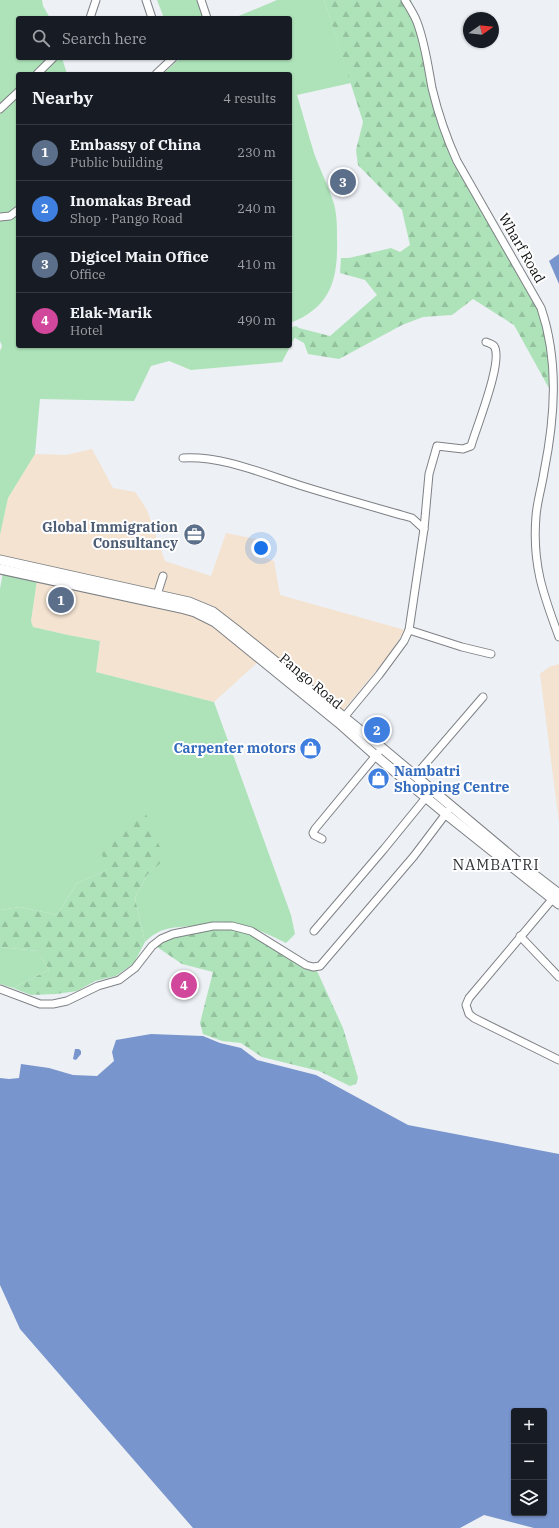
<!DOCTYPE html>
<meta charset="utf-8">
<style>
body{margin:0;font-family:"IBM Plex Serif",serif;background:#242831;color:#f1f3f6}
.controls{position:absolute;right:12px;bottom:12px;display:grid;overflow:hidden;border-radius:4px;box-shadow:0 1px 3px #0004}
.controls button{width:36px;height:36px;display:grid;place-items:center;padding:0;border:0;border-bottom:1px solid #363941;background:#171b24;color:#f1f3f6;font:20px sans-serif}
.compass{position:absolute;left:463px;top:12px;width:36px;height:36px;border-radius:50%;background:#171b24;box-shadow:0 1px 3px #0004;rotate:76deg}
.you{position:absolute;left:261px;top:548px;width:14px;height:14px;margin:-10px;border:3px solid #fff;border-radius:50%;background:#1a73e8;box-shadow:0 0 0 6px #1a73e833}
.badge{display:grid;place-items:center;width:26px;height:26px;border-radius:50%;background:#97b4c0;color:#fff;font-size:13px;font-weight:700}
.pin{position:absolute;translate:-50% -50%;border:2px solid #fff;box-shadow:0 1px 4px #0006}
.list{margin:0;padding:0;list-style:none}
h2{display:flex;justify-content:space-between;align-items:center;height:52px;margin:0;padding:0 16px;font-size:17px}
h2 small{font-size:13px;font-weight:400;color:#9ea1a6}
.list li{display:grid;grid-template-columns:26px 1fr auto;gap:12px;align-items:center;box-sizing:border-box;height:56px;padding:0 16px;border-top:1px solid #363941}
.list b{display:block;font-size:15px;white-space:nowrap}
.list p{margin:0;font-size:13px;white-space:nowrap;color:#9ea1a6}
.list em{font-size:13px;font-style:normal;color:#9ea1a6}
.icon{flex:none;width:22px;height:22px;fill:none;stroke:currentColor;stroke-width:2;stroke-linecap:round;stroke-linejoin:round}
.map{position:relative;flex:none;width:559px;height:1528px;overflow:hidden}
.search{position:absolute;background:#171b24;box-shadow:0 1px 3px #0004;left:16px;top:16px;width:276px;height:44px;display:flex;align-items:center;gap:10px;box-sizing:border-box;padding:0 14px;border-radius:4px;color:#9ea1a6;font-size:15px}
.panel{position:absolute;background:#171b24;box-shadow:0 1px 3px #0004;left:16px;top:72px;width:276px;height:276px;border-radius:4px}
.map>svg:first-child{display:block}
</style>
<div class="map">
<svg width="559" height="1528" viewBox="0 0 559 1528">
<defs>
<pattern id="forest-firs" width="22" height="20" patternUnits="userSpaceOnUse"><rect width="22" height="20" fill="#aee3b9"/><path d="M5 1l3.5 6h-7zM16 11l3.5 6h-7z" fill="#94c29e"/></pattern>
</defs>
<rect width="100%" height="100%" fill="#edf0f5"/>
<!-- commercial -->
<g fill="#f4e3d1">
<path d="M92,449L113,488L135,492L138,496L147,510L165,561L211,576L226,533L261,540L256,555L274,561L280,595L405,630L389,655L342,712L269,652L214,702L96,672L100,641L68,635L33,627L31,621L37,580L0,561V535L8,498L35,454L66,455Z"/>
<path d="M559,664V823L540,674L549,667Z"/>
</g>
<!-- green -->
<g fill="#aee3b9">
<path d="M0,0H42L43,6L50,18H18V58H62L67,74H18V207L9,213H0Z"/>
<path d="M157,0H203L209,18H164Z"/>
<path d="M277,0H324L351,83L297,95C303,114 308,134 314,153C320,170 329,187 334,204C337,215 337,227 337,238C338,278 332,307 290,323V74H163L180,58H290V18H234Z"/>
<path d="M18,215V346H290V335L295,337L282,362L191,370L169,361L151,366L134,401L40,399L35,454L8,498L0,535V351L2,346L0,341V220L10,219Z"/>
<path d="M3,572L37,580L31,621L33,627L68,635L100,641L96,672L214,702L291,915L295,934L286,943C262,931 240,920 212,922C205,923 198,925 191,926C170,928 161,927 145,942L135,898L147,875L164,859L107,870L77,883L57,915L20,907L0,910V589Z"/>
<path d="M0,947L38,951L49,970L13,988L0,984Z"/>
</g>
<!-- forest -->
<g fill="url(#forest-firs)">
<path d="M324,0H411L423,43L447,135L546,317C557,347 557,368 555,399L514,325L473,299L452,315L423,317L402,325L339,359L308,354L304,343L290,335V328L296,326L299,328L330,336L377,295L365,280L340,273L341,258H349L391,248L400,252L410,245L402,210L358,165L356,150L363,122Z"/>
<path d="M142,805L165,859L147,875L135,898L145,942L134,963L116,976L95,981L77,991L56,994L31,995L13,988L49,970L38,951L0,947V910L20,907L57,915L77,883L107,870L101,851Z"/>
<path d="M213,929H232L250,934L305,969L317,971L343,1028L358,1078L356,1084L350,1086L319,1071L262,1057L241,1043L222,1041L203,1034L200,1023L213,972L182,964L157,947L160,941L172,935Z"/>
</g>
<!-- water -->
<g fill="#7995cd" fill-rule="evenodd">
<path d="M559,254V284L549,261Z"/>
<path d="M151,1034L203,1036L220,1043L241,1048L257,1060L316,1075L408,1125L559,1154V1528H534L484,1515L460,1528H193L20,1329L0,1285V1078L9,1079L19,1078L21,1064L49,1068L73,1075L97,1076L114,1061L112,1052L116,1040ZM514,1411H544V1513H514Z"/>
<path d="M75,1049H79L81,1051V1054L76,1060L73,1059Z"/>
</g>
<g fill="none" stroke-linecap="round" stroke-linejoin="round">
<defs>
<g id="minor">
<path d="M146,0L152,18"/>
<path d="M201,0L207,18"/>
<path d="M405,0C409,7 414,14 417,22C425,43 428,66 432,88C438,113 446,137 457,161L541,308C559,361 555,417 544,472C542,486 537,502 536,516C532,564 543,594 559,637"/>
<path d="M90,18L96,0"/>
<path d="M37,74L53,58"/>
<path d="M156,74L173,58"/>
<path d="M0,109L18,92"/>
<path d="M0,217L10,216L18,210"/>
<path d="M183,458C223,456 261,473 299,485C334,496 370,506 405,516L412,518L424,529"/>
<path d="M156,598L163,576"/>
<path d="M409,630L462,647L491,654"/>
<path d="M341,721L379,675L404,641L409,630L424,529L429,474L437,446L463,449L471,446C476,428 504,360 494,346C492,344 489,343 486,342"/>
<path d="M415,776L483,697"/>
<path d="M322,839L314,835L313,833L315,829L378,753"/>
<path d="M555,896L469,998L466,1005L469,1014L474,1018L559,1060"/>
<path d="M314,931L384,849L428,795"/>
<path d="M520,936L559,977"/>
<path d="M0,989L40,1004H53L67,1001L98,986L119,980L135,968L152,946L161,939L173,934L213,926H232L251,931L306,965L313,967L320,966L414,856L448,811"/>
</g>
<g id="tertiary">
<path d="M0,560L189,602L213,612L235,629L382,748L524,867L559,894"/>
<path d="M0,569L181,608L195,612L215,622L339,723L376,756L446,814L559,904"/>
</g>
</defs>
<!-- minor casing -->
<use href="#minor" stroke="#7e8185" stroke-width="9"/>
<!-- tertiary casing -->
<use href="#tertiary" stroke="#7e8185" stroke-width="11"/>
<!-- minor -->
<use href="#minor" stroke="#fff" stroke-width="7"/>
<!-- tertiary -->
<use href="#tertiary" stroke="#fff" stroke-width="9"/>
</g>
<!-- icons -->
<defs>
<symbol id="office-disc" viewBox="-11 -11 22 22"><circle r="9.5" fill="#5c6f8a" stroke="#fff"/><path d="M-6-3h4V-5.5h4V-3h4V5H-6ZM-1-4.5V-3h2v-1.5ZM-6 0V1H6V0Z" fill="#fff"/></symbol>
<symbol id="shop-disc" viewBox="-11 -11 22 22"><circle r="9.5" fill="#3f7fe0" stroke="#fff"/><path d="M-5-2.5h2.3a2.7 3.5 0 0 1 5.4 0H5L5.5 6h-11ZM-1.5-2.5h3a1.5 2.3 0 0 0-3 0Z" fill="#fff"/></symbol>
</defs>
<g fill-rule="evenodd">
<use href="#office-disc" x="182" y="522" width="25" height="25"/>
<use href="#shop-disc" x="298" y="736" width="25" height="25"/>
<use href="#shop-disc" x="366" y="766" width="25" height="25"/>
</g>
<g text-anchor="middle" stroke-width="4" stroke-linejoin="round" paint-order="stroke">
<!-- street labels -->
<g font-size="14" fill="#0f1012" stroke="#fff">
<text transform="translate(522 248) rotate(60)" y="5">Wharf Road</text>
<text transform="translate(311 681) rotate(40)" y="5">Pango Road</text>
</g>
<!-- service labels -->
<g font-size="14" font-weight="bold" fill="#4e5e75" stroke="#fff" text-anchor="end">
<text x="178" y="532">Global Immigration<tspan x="178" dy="16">Consultancy</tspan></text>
</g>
<!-- shop labels -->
<g font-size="14" font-weight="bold" fill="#366cbe" stroke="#fff" text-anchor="end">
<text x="296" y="753">Carpenter motors</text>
<text x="394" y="776" text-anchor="start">Nambatri<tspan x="394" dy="16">Shopping Centre</tspan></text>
</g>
<!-- neighbourhood labels -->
<g font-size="15" letter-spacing="1" fill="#2f3235" stroke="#fff">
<text x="496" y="870">NAMBATRI</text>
</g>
</g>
</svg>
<div class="controls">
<button>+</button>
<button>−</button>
<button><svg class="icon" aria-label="layers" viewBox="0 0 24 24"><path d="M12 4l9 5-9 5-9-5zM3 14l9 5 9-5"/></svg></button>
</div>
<svg class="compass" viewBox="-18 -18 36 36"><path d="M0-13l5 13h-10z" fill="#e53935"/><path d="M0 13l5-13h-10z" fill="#9ea1a6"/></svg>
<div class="you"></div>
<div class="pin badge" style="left:61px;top:600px;background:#5c6f8a">1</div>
<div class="pin badge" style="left:377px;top:730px;background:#3f7fe0">2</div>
<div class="pin badge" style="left:343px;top:182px;background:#5c6f8a">3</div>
<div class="pin badge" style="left:184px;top:985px;background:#d1479c">4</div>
<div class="search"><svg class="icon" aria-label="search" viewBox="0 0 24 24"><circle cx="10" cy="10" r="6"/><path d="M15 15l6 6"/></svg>Search here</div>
<section class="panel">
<h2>Nearby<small>4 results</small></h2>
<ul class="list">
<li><span class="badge" style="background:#5c6f8a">1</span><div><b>Embassy of China</b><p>Public building</p></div><em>230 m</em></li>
<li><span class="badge" style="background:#3f7fe0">2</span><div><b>Inomakas Bread</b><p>Shop · Pango Road</p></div><em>240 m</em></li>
<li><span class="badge" style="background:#5c6f8a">3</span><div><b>Digicel Main Office</b><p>Office</p></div><em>410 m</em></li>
<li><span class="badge" style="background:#d1479c">4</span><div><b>Elak-Marik</b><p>Hotel</p></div><em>490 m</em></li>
</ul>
</section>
</div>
